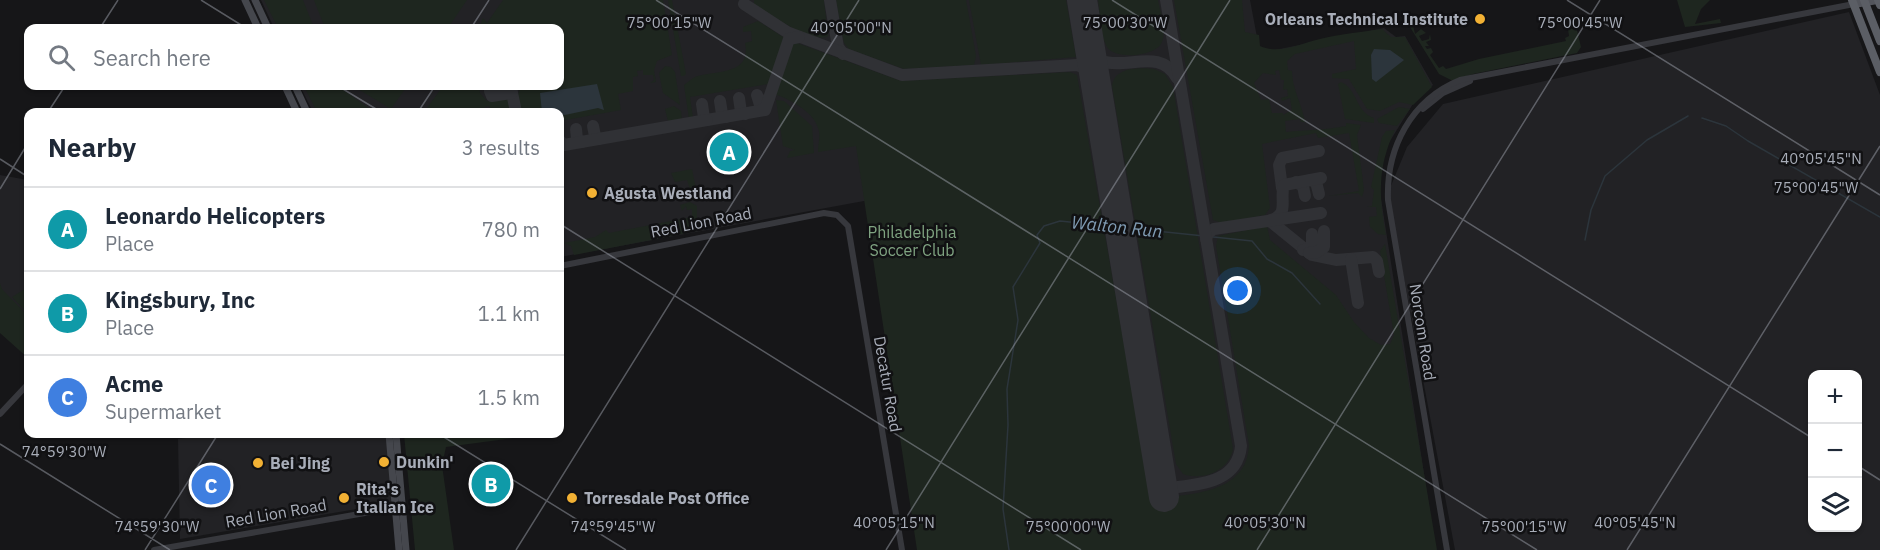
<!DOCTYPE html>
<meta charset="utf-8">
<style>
body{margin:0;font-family:"IBM Plex Sans",sans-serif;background:#f2f2f3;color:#1f2937}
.controls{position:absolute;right:18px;bottom:18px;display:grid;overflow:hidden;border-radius:12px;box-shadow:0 2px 4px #0004}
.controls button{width:54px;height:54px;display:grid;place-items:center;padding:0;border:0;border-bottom:2px solid #e0e1e3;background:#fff;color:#1f2937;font:30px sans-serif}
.you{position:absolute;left:1238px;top:291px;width:21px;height:21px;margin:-15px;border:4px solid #fff;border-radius:50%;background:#1a73e8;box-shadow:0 0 0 9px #1a73e833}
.badge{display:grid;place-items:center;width:39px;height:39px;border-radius:50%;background:#0b8043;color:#fff;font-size:20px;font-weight:700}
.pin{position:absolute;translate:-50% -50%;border:3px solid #fff;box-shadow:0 2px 6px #0006}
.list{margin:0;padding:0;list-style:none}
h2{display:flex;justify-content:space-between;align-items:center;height:78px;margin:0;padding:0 24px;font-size:26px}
h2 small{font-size:20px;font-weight:400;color:#747a83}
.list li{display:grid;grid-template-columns:39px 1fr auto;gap:18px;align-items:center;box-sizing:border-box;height:84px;padding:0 24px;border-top:2px solid #e0e1e3}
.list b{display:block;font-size:22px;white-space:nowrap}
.list p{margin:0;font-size:20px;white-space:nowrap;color:#747a83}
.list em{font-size:20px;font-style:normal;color:#747a83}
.icon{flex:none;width:33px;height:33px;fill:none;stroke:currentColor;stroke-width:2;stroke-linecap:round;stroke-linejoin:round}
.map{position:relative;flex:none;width:1880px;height:550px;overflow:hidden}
.search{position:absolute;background:#fff;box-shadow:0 2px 4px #0004;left:24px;top:24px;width:540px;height:66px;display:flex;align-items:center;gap:15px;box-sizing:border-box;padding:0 21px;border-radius:12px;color:#747a83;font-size:22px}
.panel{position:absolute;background:#fff;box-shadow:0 2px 4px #0004;left:24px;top:108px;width:540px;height:330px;border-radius:12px}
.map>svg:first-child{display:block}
</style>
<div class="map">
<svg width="1880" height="550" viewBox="0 0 1880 550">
<rect width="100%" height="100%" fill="#161618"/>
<!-- built -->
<g fill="#222225" fill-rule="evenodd">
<path d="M261,0H1250L1260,53L1384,28L1396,37L1405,36L1433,85L1416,99L1385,149L1379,186L1436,550H982L940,187L560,257V112H313L300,86H560V28H274Z"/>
<path d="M1849,12L1880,95V550H1455L1388,193L1407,147L1443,104ZM1812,374H1858V528H1812Z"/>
<path d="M0,175L28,180V316L7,296L0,298Z"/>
<path d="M216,434H387L392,503L180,539L178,439Z"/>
</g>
<!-- green -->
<g fill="#1e261f" fill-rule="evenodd">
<path d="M264,0H303L314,28H278Z"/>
<path d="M314,0H467L448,28H325Z"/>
<path d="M503,0H663L672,55L657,61L654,70L656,82L650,83L654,80L653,75H643V70L637,71L638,76L633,77V91L618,94L621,110L560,121V112H519L517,97L521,86H560V28H479L483,18L487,23Z"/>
<path d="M668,0H672L686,74L684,76H681Z"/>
<path d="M754,0H824L828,36C812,45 769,13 754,4Z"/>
<path d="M836,0H966L976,56L974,65L904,69L849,49L844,43Z"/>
<path d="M969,0H1066L1076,57L981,65Z"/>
<path d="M1098,0H1158C1160,12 1167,30 1162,42C1156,57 1115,60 1107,47C1100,35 1100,13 1098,0Z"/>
<path d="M1174,0H1242L1245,32L1259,35L1260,46C1279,55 1302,43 1320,39C1340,34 1361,32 1382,29L1391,37H1405L1432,87L1413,105L1399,102L1380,111L1367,109L1349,79L1332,78V74L1356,69L1354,41L1295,54L1287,61L1288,70L1292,71C1292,89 1302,104 1305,122H1301L1300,119L1285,121L1286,132C1307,130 1326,130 1346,126V123L1361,125L1357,135L1364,190L1362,197L1358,193L1328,196L1359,191L1349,133L1318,138L1316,133L1262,144L1270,208L1265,215L1222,223L1213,220ZM1279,70L1281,80H1284L1283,90L1287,89L1288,96L1281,98L1282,101L1290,98L1292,110L1283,115V113H1272L1269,99L1261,100L1254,83L1263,73L1276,75L1275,71Z"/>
<path d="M1710,0L1701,9L1695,24L1720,19L1721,23L1685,27L1677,0Z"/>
<path d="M1574,18L1581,47L1577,53L1473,74L1453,81L1439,74L1410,27L1413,25L1415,34L1421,29L1426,33L1419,36L1422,41L1429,39L1430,34L1431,40L1426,42L1429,46H1425L1427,49L1431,48L1433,52L1430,55L1439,68L1443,66L1446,69L1479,59L1566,41L1565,38L1569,36L1567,23L1563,21Z"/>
<path d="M758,21L786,39L768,84L690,97L693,118L689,119L684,85C687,83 691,79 695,77C715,70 752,76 745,43L752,41L751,31L743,32V27Z"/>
<path d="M792,43H797L901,81L1070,72L1077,75L1151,499C1188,494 1247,495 1249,445L1216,246L1218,236L1267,226L1270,240L1336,295L1354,322L1369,338L1381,345L1390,344L1394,335L1380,251L1385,244L1437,550H917L856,146L818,152C818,144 821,135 818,128C814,112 788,98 774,94Z"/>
<path d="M665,66L671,67L675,72L680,105L663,93L659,73Z"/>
<path d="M1154,69L1165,74L1173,87L1233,449C1229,471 1203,481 1183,474L1176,464L1112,86C1114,67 1139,67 1154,69Z"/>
<path d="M1341,82C1358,89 1355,112 1374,118V123L1345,119L1338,84Z"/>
<path d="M304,86H338L374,112H317Z"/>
<path d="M353,86H407L391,109Z"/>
<path d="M443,86H479L480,93L487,101L512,98L514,112H490L489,106L485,107V112H424Z"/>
<path d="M776,100L784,101L812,126L814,153L787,158L790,151L795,150L783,146Z"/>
<path d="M674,106L681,111L682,121H668L665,109Z"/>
<path d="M1399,107L1410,109L1397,126L1379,123L1377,119Z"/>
<path d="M1395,130C1377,167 1379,197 1386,235L1378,234L1370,227L1369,217L1377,216L1376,207H1367L1372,206L1374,190L1371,187L1382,137L1386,131Z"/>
<path d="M692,169L696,189L691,192L687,180L675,182L671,173Z"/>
<path d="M690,202L697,206V219L701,227L697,231L574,255L571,246L564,243L595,237L606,230L609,233L692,217V209L687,210L686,206L682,211L680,205Z"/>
<path d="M0,283L2,289L28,316V358L0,333Z"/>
<path d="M28,287V314L12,297Z"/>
<path d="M404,434H515L513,438L446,447L442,465L454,550H415Z"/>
</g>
<!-- water -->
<g fill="#2c353c">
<path d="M1374,49L1390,50L1404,60L1376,82L1372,79L1371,55Z"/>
<path d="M597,84L604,110L598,108L560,116V112H542L540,93Z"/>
</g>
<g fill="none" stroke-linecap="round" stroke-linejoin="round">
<!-- stream -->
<g stroke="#2c353c" stroke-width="1.5">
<path d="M1702,118L1726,126L1748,141L1880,217"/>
<path d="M1585,240L1591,210L1605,176L1647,140L1688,116"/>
<path d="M1009,550L1003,509L1008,425L1007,389L1018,320L1013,287L1040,243L1037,235L1044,226L1060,221L1252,241L1267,259L1292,273L1320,304"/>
</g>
<!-- taxiway -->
<g stroke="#303135" stroke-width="12">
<path d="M830,0L838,47L843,54"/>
<path d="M744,4L787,32L902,75L1077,65L1087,69L1095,80"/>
<path d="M1088,39L1094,55L1101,61C1128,70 1160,47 1177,78"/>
<path d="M511,88L516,112"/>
<path d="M490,91L492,96L512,93"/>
<path d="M757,95L760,105L769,98"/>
<path d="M739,98L741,112L745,114"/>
<path d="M720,101L722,114L726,117"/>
<path d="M702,104L704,118L707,120L765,110L789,39L799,37"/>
<path d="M593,126L595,136L599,139"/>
<path d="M576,129L577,139L582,142"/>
<path d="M560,141L564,145L707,120"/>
<path d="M1310,180L1316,182L1319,194"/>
<path d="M1296,182L1303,186L1305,196"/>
<path d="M1282,188L1279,165L1282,158L1319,151"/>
<path d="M1271,220C1290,214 1279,199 1284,185L1321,178"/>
<path d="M1270,221L1312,255L1336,260L1373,257L1377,261L1379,272"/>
<path d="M1206,239L1208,233L1214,229L1321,213"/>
<path d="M1303,250L1312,248V234"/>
<path d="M1309,253L1317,252L1324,247V231"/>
<path d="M1351,259L1358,303"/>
<path d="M1163,489C1194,484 1237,486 1241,446L1166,0"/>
</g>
<!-- runway -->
<path stroke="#303135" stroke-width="30" d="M1082,0L1164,497"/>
<!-- tertiary -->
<g stroke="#37383d" stroke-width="6">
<path d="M1423,109L1443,93L1470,81"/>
<path d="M560,266L824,213L837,215L848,226L902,550"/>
<path d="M0,414L28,384"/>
<path d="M154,550L399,507"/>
<path d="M1447,550L1388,200C1386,148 1411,100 1460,80L1854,4"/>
</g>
<!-- secondary -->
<g stroke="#45474d" stroke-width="7">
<path d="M245,0L258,28"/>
<path d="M255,0L268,28"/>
<path d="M285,86L297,112"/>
<path d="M295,86L307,112"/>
<path d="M389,434L399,550"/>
<path d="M396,434L406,550"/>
</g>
<!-- primary -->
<path stroke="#53555c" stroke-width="8" d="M1854,4L1877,0"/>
<!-- trunk -->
<g stroke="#5b5e65" stroke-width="8">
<path d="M1852,0L1880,72"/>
<path d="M1864,0L1880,41"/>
<path d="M1878,0L1880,5"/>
</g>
</g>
<!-- ticks -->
<path fill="none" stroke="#a8adb8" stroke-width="1.5" stroke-opacity="0.45" d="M201,0L246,28M656,0L1537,550M1112,0L1812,438M1567,0L1880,195M100,28L118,0M471,28L489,0M338,86L381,112M48,112L65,86M418,112L435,86M0,159L28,177M0,189L28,143M560,224L1081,550M439,434L626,550M0,444L170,550M1858,466L1880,480M145,550L218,434M516,550L859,0M886,550L1230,0M1257,550L1600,0M1627,550L1880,146"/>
<!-- markers -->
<g fill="#f2b134" stroke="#111113" stroke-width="2">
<circle cx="1480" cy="19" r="6"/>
<circle cx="592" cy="193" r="6"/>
<circle cx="384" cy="462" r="6"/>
<circle cx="258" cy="463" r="6"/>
<circle cx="344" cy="498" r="6"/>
<circle cx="572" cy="498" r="6"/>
</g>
<g text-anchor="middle" stroke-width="5" stroke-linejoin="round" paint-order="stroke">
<!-- poi labels -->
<g font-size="16" font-weight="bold" fill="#a8adb8" stroke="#111113" text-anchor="start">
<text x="1468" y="25" text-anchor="end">Orleans Technical Institute</text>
<text x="604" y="199">Agusta Westland</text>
<text x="396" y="468">Dunkin'</text>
<text x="270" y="469">Bei Jing</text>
<text x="356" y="495">Rita's<tspan x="356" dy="18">Italian Ice</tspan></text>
<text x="584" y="504">Torresdale Post Office</text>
</g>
<!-- street labels -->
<g font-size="16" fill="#a8adb8" stroke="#111113">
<text transform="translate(701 222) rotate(-11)" y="6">Red Lion Road</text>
<text transform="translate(1423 332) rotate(81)" y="6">Norcom Road</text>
<text transform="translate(888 384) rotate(80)" y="6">Decatur Road</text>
<text transform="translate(276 513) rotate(-10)" y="6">Red Lion Road</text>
</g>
<!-- park labels -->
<g font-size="16" fill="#7fa381" stroke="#111113">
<text x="912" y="238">Philadelphia<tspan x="912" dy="18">Soccer Club</tspan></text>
</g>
<!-- water labels -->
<g font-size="18" font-style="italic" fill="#7f9bb3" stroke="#111113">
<text transform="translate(1117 227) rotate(6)" y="6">Walton Run</text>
</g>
</g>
<g font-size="15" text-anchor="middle" fill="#a8adb8" stroke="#111113" stroke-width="5" stroke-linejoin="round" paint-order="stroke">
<text x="669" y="28">75°00'15"W</text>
<text x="1125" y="28">75°00'30"W</text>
<text x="1580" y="28">75°00'45"W</text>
<text x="851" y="33">40°05'00"N</text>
<text x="1821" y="164">40°05'45"N</text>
<text x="1816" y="193">75°00'45"W</text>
<text x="64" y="457">74°59'30"W</text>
<text x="894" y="528">40°05'15"N</text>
<text x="1265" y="528">40°05'30"N</text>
<text x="1635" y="528">40°05'45"N</text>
<text x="157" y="532">74°59'30"W</text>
<text x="613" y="532">74°59'45"W</text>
<text x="1068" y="532">75°00'00"W</text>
<text x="1524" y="532">75°00'15"W</text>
</g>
</svg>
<div class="controls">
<button>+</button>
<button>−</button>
<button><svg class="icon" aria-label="layers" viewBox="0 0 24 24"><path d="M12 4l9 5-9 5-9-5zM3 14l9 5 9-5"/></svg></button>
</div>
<div class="you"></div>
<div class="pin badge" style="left:729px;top:152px;background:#0f9aa8">A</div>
<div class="pin badge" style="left:491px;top:484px;background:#0f9aa8">B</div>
<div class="pin badge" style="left:211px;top:485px;background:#3f7fe0">C</div>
<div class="search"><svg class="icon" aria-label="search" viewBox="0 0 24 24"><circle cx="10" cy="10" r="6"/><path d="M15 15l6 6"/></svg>Search here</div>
<section class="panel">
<h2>Nearby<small>3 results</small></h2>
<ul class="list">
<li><span class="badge" style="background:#0f9aa8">A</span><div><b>Leonardo Helicopters</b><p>Place</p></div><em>780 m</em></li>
<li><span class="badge" style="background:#0f9aa8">B</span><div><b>Kingsbury, Inc</b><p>Place</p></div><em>1.1 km</em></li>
<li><span class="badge" style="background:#3f7fe0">C</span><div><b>Acme</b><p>Supermarket</p></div><em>1.5 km</em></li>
</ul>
</section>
</div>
